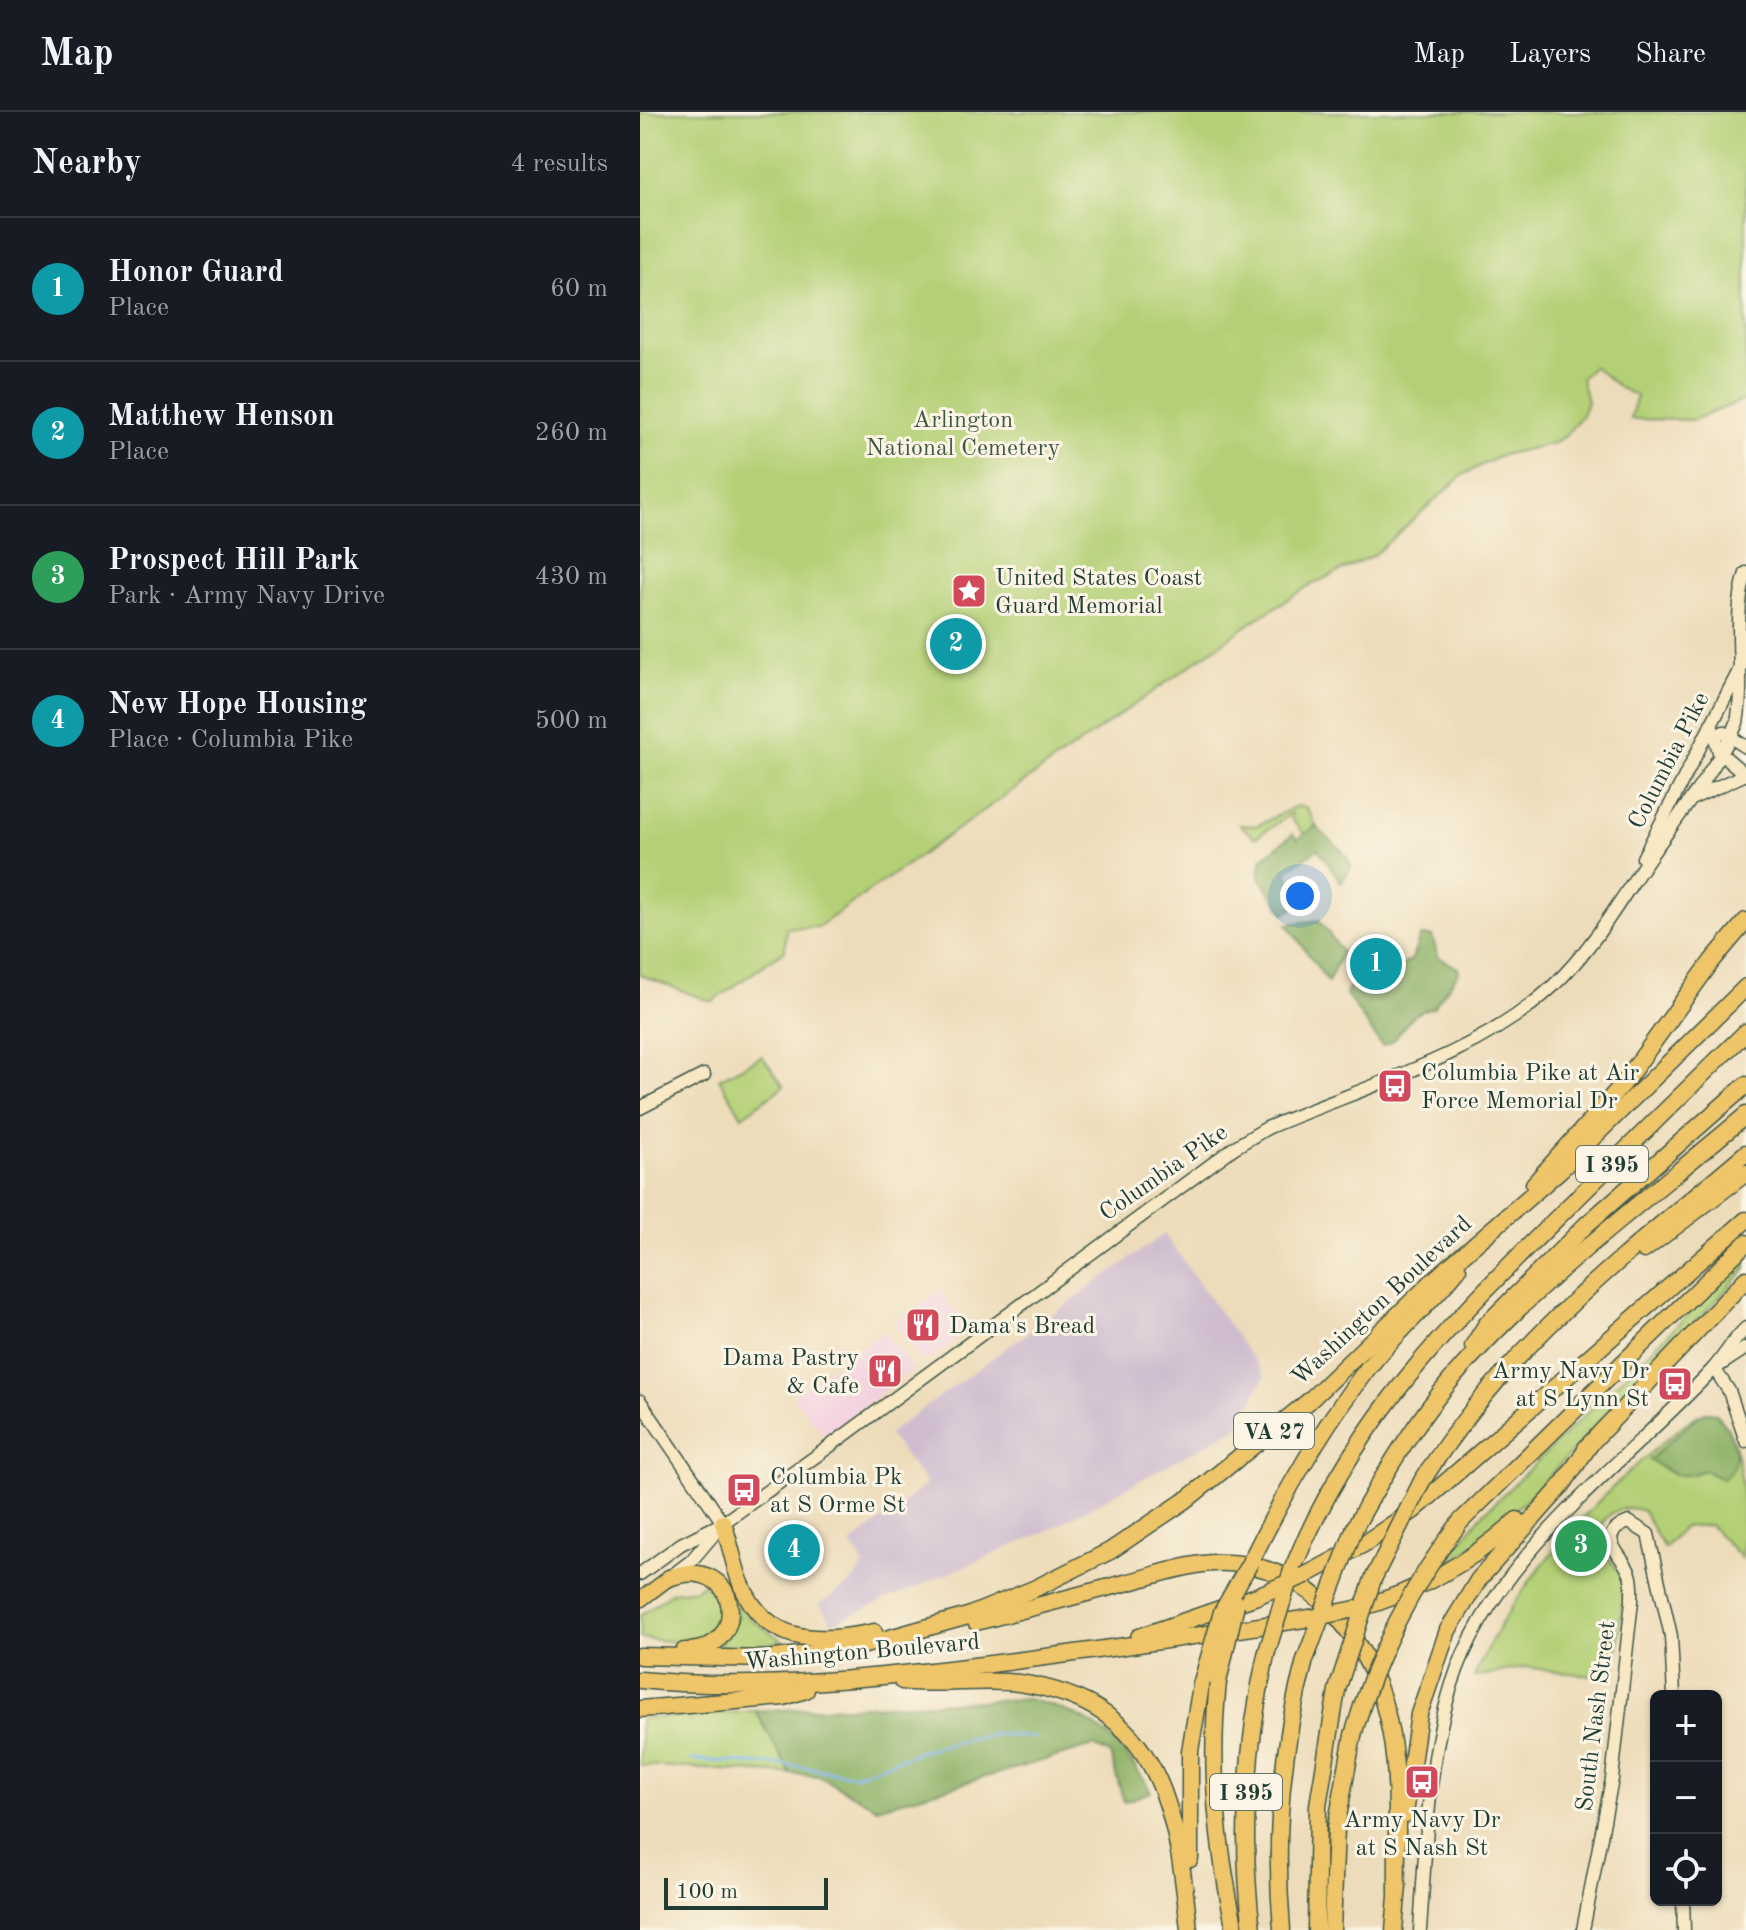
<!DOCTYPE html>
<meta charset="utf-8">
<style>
body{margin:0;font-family:"Old Standard TT",serif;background:#20242c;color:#f1f3f6}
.controls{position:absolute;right:24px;bottom:24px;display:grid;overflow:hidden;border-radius:12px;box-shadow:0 2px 6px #0004}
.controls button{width:72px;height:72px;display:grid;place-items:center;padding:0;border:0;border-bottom:2px solid #363941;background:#171b24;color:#f1f3f6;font:40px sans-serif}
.scale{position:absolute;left:24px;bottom:20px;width:164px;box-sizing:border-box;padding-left:8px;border:4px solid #1f3d34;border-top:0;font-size:22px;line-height:28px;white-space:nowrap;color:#1f3d34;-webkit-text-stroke:6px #fcf5e5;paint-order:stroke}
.you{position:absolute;left:660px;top:784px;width:28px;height:28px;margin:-20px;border:6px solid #fff;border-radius:50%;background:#1a73e8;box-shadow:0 0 0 12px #1a73e833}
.badge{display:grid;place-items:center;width:52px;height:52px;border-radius:50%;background:#d1495b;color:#fff;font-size:26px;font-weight:700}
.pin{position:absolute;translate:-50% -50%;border:4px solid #fff;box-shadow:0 2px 8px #0006}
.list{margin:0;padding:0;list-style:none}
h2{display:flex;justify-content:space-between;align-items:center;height:104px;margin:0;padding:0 32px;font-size:34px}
h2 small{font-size:26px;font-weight:400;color:#9ea1a6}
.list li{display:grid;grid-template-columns:52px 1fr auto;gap:24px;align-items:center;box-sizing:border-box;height:144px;padding:0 32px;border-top:2px solid #363941}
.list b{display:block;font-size:30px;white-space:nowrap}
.list p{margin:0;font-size:26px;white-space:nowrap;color:#9ea1a6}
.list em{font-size:26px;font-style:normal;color:#9ea1a6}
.icon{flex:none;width:44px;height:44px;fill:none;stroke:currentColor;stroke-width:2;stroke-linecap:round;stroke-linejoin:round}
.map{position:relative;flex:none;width:1106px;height:1818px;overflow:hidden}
header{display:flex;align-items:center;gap:48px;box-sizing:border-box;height:112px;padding:0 40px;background:#171b24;border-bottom:2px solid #363941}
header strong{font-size:38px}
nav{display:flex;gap:44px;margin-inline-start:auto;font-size:28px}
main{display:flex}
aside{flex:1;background:#171b24}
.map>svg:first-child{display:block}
</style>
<header>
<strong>Map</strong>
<nav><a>Map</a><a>Layers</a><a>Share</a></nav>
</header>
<main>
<aside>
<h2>Nearby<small>4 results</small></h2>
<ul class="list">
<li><span class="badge" style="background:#0f9aa8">1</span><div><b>Honor Guard</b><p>Place</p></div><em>60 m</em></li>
<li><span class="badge" style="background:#0f9aa8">2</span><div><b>Matthew Henson</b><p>Place</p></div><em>260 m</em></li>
<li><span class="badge" style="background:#2e9e5b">3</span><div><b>Prospect Hill Park</b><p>Park · Army Navy Drive</p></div><em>430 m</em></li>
<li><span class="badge" style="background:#0f9aa8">4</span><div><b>New Hope Housing</b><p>Place · Columbia Pike</p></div><em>500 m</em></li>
</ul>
</aside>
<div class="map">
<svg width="1106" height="1818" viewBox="0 0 1106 1818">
<rect width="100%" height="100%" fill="#fcf5e5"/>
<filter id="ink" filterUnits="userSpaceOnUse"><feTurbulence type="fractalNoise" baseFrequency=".0125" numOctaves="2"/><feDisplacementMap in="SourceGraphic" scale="16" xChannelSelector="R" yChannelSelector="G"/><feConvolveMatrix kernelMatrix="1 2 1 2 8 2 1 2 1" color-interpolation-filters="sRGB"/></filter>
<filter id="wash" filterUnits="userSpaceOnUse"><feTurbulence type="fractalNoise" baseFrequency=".006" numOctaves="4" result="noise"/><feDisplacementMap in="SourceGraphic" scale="32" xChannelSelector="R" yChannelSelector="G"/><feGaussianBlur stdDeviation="1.8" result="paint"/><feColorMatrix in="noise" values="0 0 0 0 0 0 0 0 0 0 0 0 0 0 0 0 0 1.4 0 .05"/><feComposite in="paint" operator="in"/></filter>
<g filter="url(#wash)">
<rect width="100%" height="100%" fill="#eddcb9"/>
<!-- built -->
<g fill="#f3cfe0">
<path d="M300,1179L328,1219L289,1247H282L253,1212Z"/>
<path d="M244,1219L273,1258L184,1323L153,1284Z"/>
</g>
<!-- industrial -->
<path fill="#cfbdcf" d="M524,1122L625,1264L598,1315L405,1420L192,1511L179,1492L210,1472L224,1454L211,1432L287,1372L248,1322Z"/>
<!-- green -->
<g fill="#b4d076" stroke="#6a8655" stroke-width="2">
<path d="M0,0H1106V287L1053,308L990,307L997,284L981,277L953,254L941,266L947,290L942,303L925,324L914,331L862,343L824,362L734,443L667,475L612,510L178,815L146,816L145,838L72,890L0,863Z"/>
<path d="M656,694L667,696L676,714L664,722L651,707L652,701L615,726L600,713L617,714Z"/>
<path d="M122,944L144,974L102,1004L79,967Z"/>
<path d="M1106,1146V1157L888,1386L839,1430L801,1454L840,1405Z"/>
<path d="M1066,1300L1075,1301C1106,1326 1106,1411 1101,1446L1070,1413L1044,1415L1024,1436L1003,1399C979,1389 953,1407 961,1434C965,1445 978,1454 981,1466C986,1484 976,1545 974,1567L886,1555L834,1565C870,1479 945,1396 1016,1336C1032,1324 1047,1307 1066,1300Z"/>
<path d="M62,1472C72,1478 82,1489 81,1503C79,1542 25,1528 0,1526V1504L32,1480L57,1477Z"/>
<path d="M96,1487L112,1508L143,1529L105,1536H77L97,1506Z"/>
<path d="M116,1599L151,1662L0,1653V1607Z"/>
</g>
<!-- forest -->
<g fill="#8fb267" stroke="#57784e" stroke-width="2">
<path d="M676,714C688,730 707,736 711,756L701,770L678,737L645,760L664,788L645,802L619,764L622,747L653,722L657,727Z"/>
<path d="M679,808L702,840L688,870L647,812Z"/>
<path d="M780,824H792L798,845L818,856L819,860L793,896C764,900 766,925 742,934L706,882L717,859L728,875L772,847Z"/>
<path d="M1066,1300L1075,1301C1093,1315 1106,1354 1082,1367L1064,1358C1040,1369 1031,1362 1009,1348L1058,1304Z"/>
<path d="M387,1587C450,1602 479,1624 511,1680L484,1690L470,1642L454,1634L237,1696L179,1664L151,1662L116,1599Z"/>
</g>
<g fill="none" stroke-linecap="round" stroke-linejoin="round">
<!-- stream -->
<path stroke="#7cb5ec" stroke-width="3" d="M52,1648L147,1653L216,1663L284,1638L326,1628L356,1622L394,1625"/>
</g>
</g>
<g filter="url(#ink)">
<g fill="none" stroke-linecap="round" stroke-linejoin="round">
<defs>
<g id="secondary">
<path d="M1071,612L1079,640L1106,663"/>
<path d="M1083,620L1106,635"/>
<path d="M1051,687L1106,662"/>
<path d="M1003,746L1104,549"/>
<path d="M0,996L64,963"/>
<path d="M1077,1255L1106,1236"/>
<path d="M1074,1256L1089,1279L1106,1329"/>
<path d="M0,1289L83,1411"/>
<path d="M0,1462L41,1432L83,1411L186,1337L595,1035L627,1016C720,976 839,944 913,874C954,835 980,788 1011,743C1037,706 1080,651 1097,611C1106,562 1091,508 1106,461"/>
<path d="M30,1465L51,1449L79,1416"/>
<path d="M1043,1788L1044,1818"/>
<path d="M780,1818C786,1737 787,1651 812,1572C853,1444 983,1353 1072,1258C1084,1245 1092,1229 1106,1216"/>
<path d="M943,1818L972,1667L992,1489C992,1480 993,1470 990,1462C983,1442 952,1424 989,1410L1008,1422L1031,1524L1034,1584"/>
</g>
<path id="primary" d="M0,1488L29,1466"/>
<g id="highway">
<path d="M894,1072L983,972L1072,849L1106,809"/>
<path d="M1004,1138L1106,1061"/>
<path d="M833,1234L846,1213L946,1113L1106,973"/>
<path d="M946,1336L1106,1167"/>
<path d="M782,1369C868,1232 985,1144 1106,1041"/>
<path d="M821,1409L1106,1131"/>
<path d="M83,1411C90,1430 93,1450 100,1469C125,1533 177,1532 234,1520"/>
<path d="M715,1415C743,1363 773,1313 811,1268C892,1172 1010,1085 1106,1003"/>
<path d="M611,1449C644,1382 682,1315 728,1256C756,1221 790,1192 818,1157"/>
<path d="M652,1458C714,1307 807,1215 920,1103C982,1042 1044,980 1106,920"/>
<path d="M666,1463L722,1433L774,1398L1106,1108"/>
<path d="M29,1466C101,1440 113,1540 44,1539"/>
<path d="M716,1497C777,1480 830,1451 877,1408"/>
<path d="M336,1510C387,1497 438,1483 489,1470C516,1463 544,1453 572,1451C672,1445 736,1532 751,1623C760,1674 756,1728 757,1780"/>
<path d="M499,1525L617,1484"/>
<path d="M207,1538L328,1504L396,1476L470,1439L546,1388L669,1289L795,1167L920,1058L1106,875"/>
<path d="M0,1544L127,1547L216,1536"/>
<path d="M0,1568C104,1578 205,1569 309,1557C430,1543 550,1525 670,1506"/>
<path d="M262,1569C301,1574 340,1566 379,1571C522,1591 537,1699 549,1818"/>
<path d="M578,1570C569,1656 577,1734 595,1818"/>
<path d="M0,1597L144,1585L166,1578"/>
<path d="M765,1702L779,1602L808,1518L839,1467L920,1376L951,1331"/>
<path d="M550,1747V1639L561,1573"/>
<path d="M612,1818C600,1724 606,1635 626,1543"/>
<path d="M642,1818C634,1727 641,1636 665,1548"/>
<path d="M676,1818L678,1693L697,1578"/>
<path d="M692,1818L696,1716L713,1623"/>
<path d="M754,1818L758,1773"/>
</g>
</defs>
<!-- secondary casing -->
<use href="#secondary" stroke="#3e5548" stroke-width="15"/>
<!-- primary casing -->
<use href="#primary" stroke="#3e5548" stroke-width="17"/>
<!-- highway casing -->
<use href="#highway" stroke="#3e5548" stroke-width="19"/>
<!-- secondary -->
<use href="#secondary" stroke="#f8e8c3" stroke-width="12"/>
<!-- primary -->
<use href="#primary" stroke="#eec569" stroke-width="14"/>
<!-- highway -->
<use href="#highway" stroke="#eec569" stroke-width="16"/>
<defs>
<g id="highway-bridge">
<path d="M617,1484L666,1463"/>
<path d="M671,1506L716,1497"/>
<path d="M626,1543L652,1458"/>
<path d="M665,1548L715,1415"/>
<path d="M578,1570L596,1492"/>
<path d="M561,1573L582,1500L611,1449"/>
<path d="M697,1578L733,1467L782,1369"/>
<path d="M713,1623C736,1543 770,1475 821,1409"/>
</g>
</defs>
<!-- highway-bridge casing -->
<use href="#highway-bridge" stroke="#3e5548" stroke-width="19" stroke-linecap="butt"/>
<!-- highway-bridge -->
<use href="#highway-bridge" stroke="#eec569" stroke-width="16"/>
</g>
</g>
<!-- icons -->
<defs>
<symbol id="sight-square" viewBox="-11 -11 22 22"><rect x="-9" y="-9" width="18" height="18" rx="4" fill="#d1495b" stroke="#fcf5e5"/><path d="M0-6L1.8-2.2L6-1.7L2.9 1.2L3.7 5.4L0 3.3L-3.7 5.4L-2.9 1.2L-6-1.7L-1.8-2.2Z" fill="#fff"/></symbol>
<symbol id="bus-square" viewBox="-11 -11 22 22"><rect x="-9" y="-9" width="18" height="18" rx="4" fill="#d1495b" stroke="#fcf5e5"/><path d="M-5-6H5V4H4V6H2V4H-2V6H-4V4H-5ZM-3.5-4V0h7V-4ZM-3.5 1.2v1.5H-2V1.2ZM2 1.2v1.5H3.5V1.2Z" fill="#fff"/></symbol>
<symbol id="restaurant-square" viewBox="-11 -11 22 22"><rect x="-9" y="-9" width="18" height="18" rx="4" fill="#d1495b" stroke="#fcf5e5"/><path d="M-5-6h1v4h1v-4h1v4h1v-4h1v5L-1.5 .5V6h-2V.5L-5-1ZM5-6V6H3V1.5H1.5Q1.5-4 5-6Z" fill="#fff"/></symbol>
</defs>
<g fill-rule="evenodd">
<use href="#sight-square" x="309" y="459" width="40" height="40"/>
<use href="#bus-square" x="735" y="954" width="40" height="40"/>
<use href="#restaurant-square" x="263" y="1193" width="40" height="40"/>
<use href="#restaurant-square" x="225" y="1239" width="40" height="40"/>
<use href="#bus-square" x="1015" y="1252" width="40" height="40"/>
<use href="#bus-square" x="84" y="1358" width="40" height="40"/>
<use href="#bus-square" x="762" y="1650" width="40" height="40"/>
</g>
<g text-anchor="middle" stroke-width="6" stroke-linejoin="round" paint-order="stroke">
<!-- shield labels -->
<g fill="#fcf5e5" stroke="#617469" stroke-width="2">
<rect x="936" y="1034" width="72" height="36" rx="6"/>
<rect x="594" y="1301" width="80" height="36" rx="6"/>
<rect x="570" y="1662" width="72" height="36" rx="6"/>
</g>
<g font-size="22" font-weight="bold" fill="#1f3d34">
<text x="972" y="1060">I 395</text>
<text x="634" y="1327">VA 27</text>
<text x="606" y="1688">I 395</text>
</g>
<!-- park labels -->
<g font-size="24" fill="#3d5a41" stroke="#fcf5e5">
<text x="323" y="315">Arlington<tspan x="323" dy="28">National Cemetery</tspan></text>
</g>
<!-- poi labels -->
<g font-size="24" fill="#1f3d34" stroke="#fcf5e5" text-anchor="start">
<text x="355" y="473">United States Coast<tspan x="355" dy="28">Guard Memorial</tspan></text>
<text x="781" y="968">Columbia Pike at Air<tspan x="781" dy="28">Force Memorial Dr</tspan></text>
<text x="309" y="1221">Dama's Bread</text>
<text x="219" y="1253" text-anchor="end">Dama Pastry<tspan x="219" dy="28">&amp; Cafe</tspan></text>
<text x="1009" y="1266" text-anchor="end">Army Navy Dr<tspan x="1009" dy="28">at S Lynn St</tspan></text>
<text x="130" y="1372">Columbia Pk<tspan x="130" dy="28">at S Orme St</tspan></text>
<text x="782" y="1715" text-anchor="middle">Army Navy Dr<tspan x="782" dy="28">at S Nash St</tspan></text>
</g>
<!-- street labels -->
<g font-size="24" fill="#1f3d34" stroke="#fcf5e5">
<text transform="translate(1028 648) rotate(-63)" y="8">Columbia Pike</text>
<text transform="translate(523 1060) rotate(-35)" y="8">Columbia Pike</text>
<text transform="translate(741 1188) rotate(-43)" y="8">Washington Boulevard</text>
<text transform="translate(222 1539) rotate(-5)" y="8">Washington Boulevard</text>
<text transform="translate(955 1604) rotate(-83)" y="8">South Nash Street</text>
</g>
</g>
</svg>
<div class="controls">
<button>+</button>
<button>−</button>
<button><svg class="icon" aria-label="locate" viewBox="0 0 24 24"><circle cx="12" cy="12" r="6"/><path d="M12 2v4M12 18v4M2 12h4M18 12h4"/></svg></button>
</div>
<div class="scale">100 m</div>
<div class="you"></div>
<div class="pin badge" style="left:736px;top:852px;background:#0f9aa8">1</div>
<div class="pin badge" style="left:316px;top:532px;background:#0f9aa8">2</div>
<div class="pin badge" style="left:941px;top:1434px;background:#2e9e5b">3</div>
<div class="pin badge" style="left:154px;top:1438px;background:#0f9aa8">4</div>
</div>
</main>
